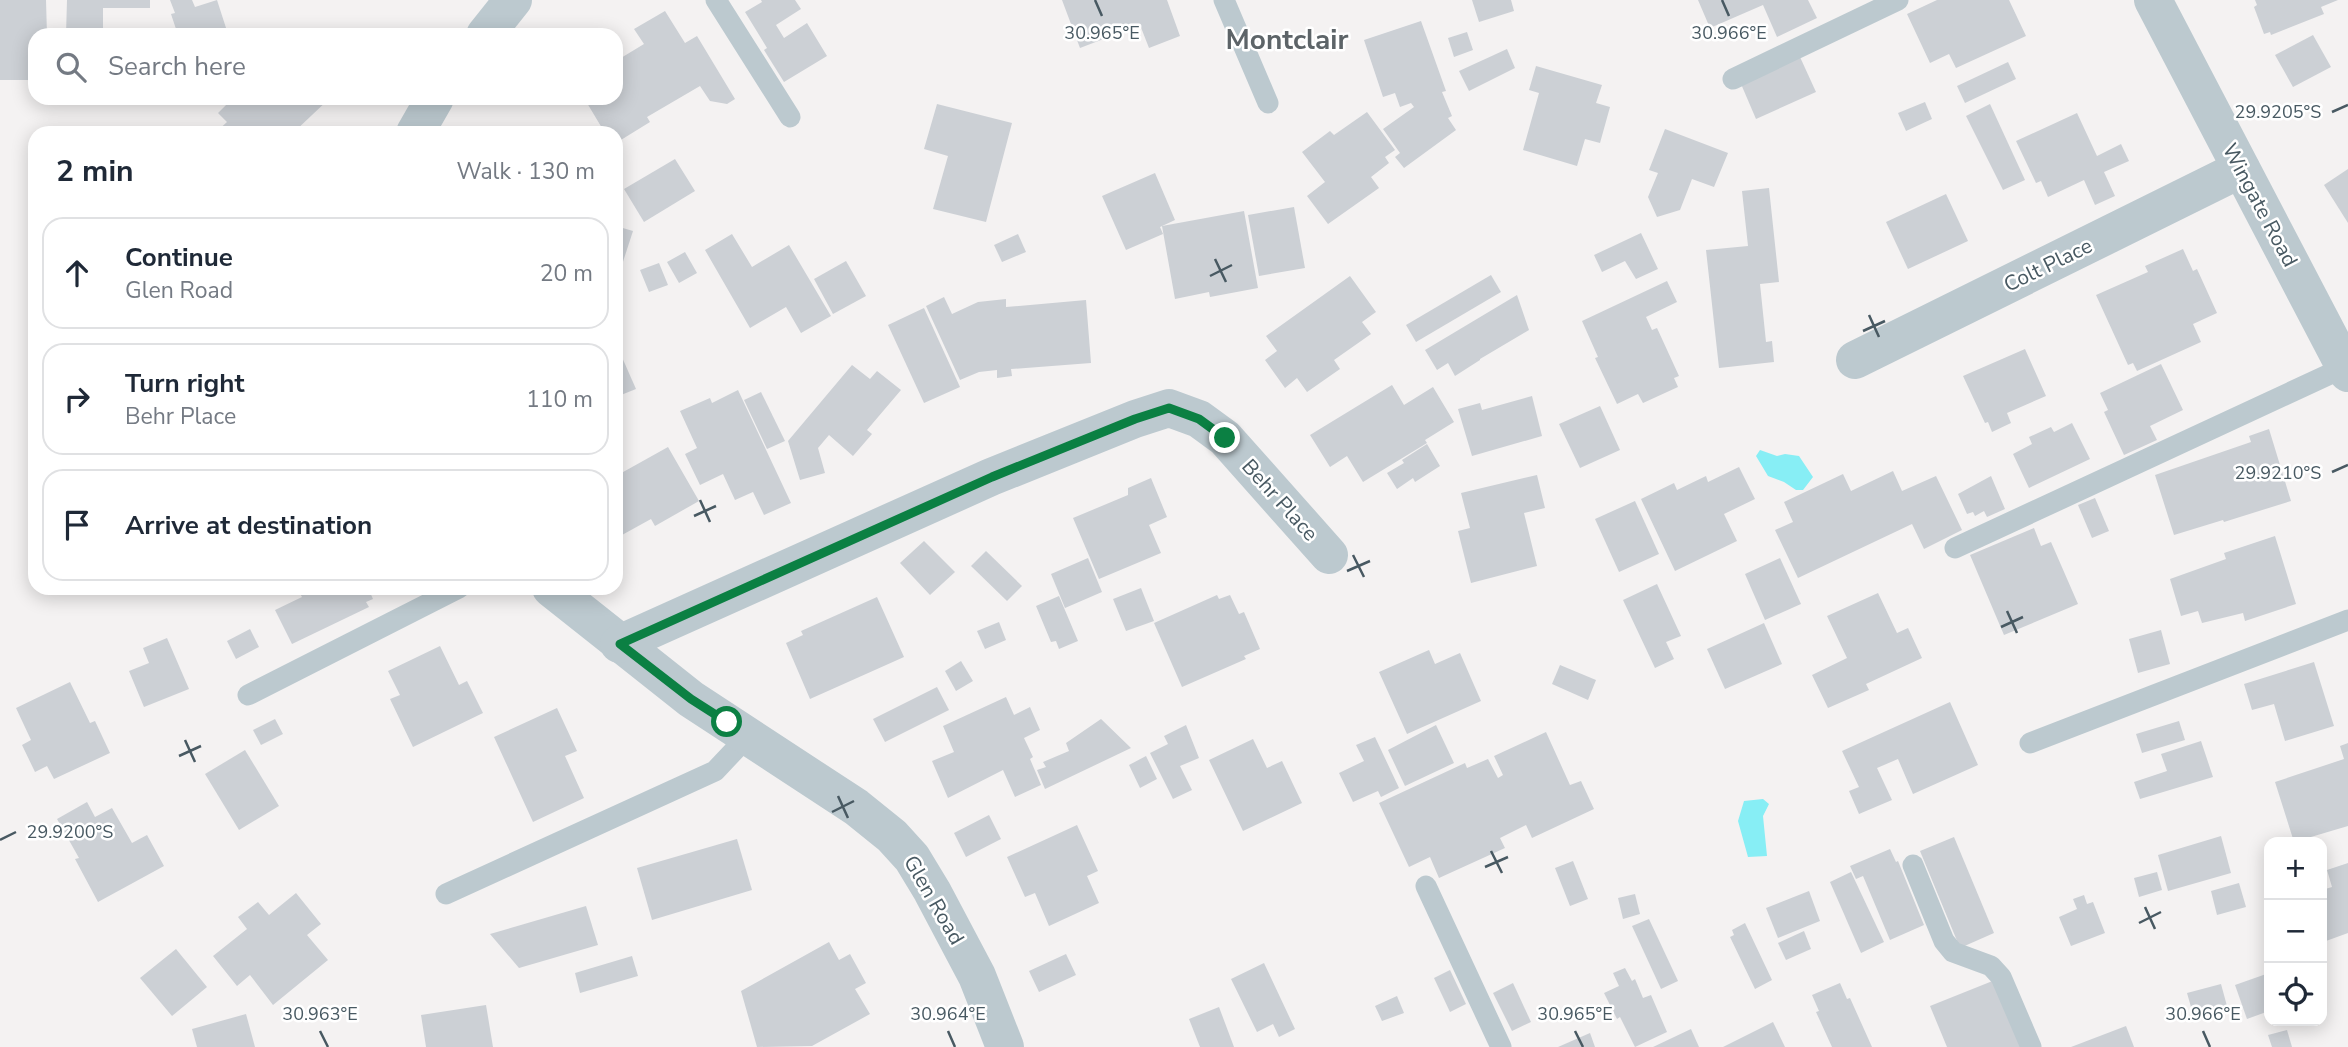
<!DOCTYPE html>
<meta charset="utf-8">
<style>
body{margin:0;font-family:"Nunito Sans",sans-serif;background:#f6f6f7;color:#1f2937}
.controls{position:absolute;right:21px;bottom:21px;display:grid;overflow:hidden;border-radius:14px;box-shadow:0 4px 18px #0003}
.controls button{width:63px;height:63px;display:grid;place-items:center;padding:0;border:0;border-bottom:2px solid #e0e1e3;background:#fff;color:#1f2937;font:35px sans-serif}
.stop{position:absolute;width:21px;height:21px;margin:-16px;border:5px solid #0b8043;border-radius:50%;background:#fff}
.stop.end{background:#0b8043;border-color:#fff;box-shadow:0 2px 7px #0008}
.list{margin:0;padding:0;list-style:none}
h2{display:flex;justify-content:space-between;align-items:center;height:91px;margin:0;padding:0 28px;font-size:30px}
h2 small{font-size:23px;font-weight:400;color:#747a83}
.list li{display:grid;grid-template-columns:46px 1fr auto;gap:21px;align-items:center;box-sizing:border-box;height:112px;margin:0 14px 14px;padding:0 14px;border:2px solid #e0e1e3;border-radius:21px}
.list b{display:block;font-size:26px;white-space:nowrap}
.list p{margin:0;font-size:23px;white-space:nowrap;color:#747a83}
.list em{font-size:23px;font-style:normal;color:#747a83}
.icon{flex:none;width:38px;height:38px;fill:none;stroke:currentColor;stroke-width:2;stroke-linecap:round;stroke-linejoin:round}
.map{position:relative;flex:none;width:2348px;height:1047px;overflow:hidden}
.search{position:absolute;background:#fff;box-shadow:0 4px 18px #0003;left:28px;top:28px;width:595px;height:77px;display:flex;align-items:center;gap:18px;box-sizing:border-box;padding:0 24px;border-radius:21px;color:#747a83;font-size:26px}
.panel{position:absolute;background:#fff;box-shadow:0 4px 18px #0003;left:28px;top:126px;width:595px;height:469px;border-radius:21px}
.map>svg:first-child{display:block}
</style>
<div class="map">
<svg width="2348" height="1047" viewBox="0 0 2348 1047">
<rect width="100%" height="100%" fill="#f4f2f2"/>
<!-- water -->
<g fill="#87eef5">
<path d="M1760,450L1777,456L1785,454L1799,456L1813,477L1803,490H1796L1784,482L1768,476L1756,456Z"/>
<path d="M1763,799L1769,804L1763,816L1767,856L1748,857L1738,821L1744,801Z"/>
</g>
<!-- building -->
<g fill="#ccd0d5">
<path d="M0,0H46L47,35H35V80H0Z"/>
<path d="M67,0H150V8H103V35H66Z"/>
<path d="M170,0H192L195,7L217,0L227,31L215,35H178L171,14L175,13Z"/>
<path d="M761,0H795L801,9L776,25L784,38L807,23L827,56L784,82L764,50L767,48L745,12L762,2Z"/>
<path d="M1062,0H1167L1180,36L1149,48L1140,25L1080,48Z"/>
<path d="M1472,0H1511L1514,11L1479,22Z"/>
<path d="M1698,0H1808L1817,18L1777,37L1763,5L1710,28Z"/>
<path d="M1937,0H2009L2026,36L1956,68L1949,54L1930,63L1907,14Z"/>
<path d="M2255,0H2338L2321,7L2324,14L2271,35L2270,32L2264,34L2254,7L2257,5Z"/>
<path d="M665,11L685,43L697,36L735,99L727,104L710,101L700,86L647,117L650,122L616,143V133H605L584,98H616V61L644,44L634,29Z"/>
<path d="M1421,21L1446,91L1442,92L1452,116L1448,118L1456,130L1404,168L1395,157L1400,153L1383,129L1414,107L1411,103L1400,107L1395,93L1383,97L1364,40Z"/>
<path d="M1467,32L1473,50L1454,57L1448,38Z"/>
<path d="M2313,35L2331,67L2293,87L2275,55Z"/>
<path d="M1507,49L1515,68L1469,91L1459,71Z"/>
<path d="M1800,57L1816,92L1756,119L1741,84Z"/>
<path d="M2008,62L2016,79L1965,103L1957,86Z"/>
<path d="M1536,66L1602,85L1596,103L1610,107L1600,143L1585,139L1577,166L1523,150L1539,93L1529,90Z"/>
<path d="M233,98H330L293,133H215L227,122L218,113Z"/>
<path d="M1925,102L1932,119L1906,131L1898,113Z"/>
<path d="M937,104L1012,123L986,222L933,209L948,156L924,149Z"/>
<path d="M1990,104L2025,180L2003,190L1966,116Z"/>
<path d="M1367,112L1395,150L1385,157L1389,163L1371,177L1379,188L1328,224L1307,196L1325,182L1302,152L1330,131L1334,135Z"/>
<path d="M2077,113L2097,156L2121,144L2129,161L2104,172L2115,196L2095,205L2084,180L2048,197L2041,181L2036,183L2016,141Z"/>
<path d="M1665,129L1728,153L1714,187L1692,179L1680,210L1657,217L1648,197L1658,173L1649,170Z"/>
<path d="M675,159L695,191L644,222L624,189Z"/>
<path d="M2348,169V223L2324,185Z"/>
<path d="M1155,173L1175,220L1160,227L1163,234L1126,250L1102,196Z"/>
<path d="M1769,188L1779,282L1760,284L1766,342L1772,341L1774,362L1719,368L1706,250L1748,246L1742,191Z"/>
<path d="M1946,194L1968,241L1908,269L1886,222Z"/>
<path d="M1294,207L1305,268L1259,276L1248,215Z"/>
<path d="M1244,211L1258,288L1210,297L1209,292L1175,299L1162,226Z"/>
<path d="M616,226L633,231L619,274H616Z"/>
<path d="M1641,233L1658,269L1636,279L1625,261L1602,272L1594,255Z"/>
<path d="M732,234L752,267L789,245L831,316L801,333L786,307L750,328L705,250Z"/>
<path d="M1018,234L1026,252L1002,262L994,245Z"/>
<path d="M2183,249L2193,271L2197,269L2217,313L2193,324L2201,342L2137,371L2133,363L2128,365L2096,295L2148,272L2145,266Z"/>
<path d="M685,252L697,273L679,283L667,262Z"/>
<path d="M846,261L866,296L833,314L814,279Z"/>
<path d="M659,263L668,285L649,292L640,270Z"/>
<path d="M1491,275L1501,292L1416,342L1406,325Z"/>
<path d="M1350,276L1376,312L1362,322L1371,334L1334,360L1340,369L1307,392L1297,378L1285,388L1265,360L1277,351L1266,336Z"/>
<path d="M1667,281L1677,302L1646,317L1652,330L1657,328L1679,376L1674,378L1678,387L1643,403L1638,394L1617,404L1595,358L1598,357L1582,321Z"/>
<path d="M1517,295L1529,330L1480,359V360L1455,376L1448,363L1437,370L1425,350Z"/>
<path d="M944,297L952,314L978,302L1006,299V307L1086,300L1091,363L1011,369L1012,376L997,378V370L979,372L960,380L926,306Z"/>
<path d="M924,308L960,387L924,403L888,325Z"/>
<path d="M2025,349L2046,396L2007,413L2011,423L1992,432L1988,422L1985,423L1963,376Z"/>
<path d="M621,355L636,389L616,397V358Z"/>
<path d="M2161,364L2183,410L2150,426L2157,440L2124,455L2104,412L2108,410L2100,393Z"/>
<path d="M852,365L870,379L877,371L901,390L867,430L872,434L853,456L829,435L818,448L825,473L800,480L788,441Z"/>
<path d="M1392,385L1404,405L1433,387L1454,422L1425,440L1427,443L1363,482L1347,456L1330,467L1310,435Z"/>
<path d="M738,390L791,503L764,515L753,492L735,500L723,474L700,485L685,454L697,448L680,411L710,398L712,403Z"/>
<path d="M761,392L785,441L767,449L744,400Z"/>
<path d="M1532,396L1542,436L1472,456L1458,409L1480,403L1482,410Z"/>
<path d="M1600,406L1620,450L1580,468L1559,424Z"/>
<path d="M2072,423L2090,459L2029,488L2013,454L2032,444L2029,437L2051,427L2054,432Z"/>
<path d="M2269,429L2291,501L2224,522L2223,520L2174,535L2155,475L2251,442L2249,436Z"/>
<path d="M1427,444L1440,466L1415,482L1413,478L1397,489L1387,473L1404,463L1402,460Z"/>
<path d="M668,447L699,501L655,526L651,519L622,535L616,525V476Z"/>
<path d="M1739,467L1755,499L1724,514L1737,541L1675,571L1641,499L1674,483L1677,490L1706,476L1708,482Z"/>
<path d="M1893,471L1902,491L1936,476L1962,530L1924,549L1912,524L1798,578L1775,530L1793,522L1784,502L1843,474L1851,491Z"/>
<path d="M1537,475L1545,508L1524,513L1537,566L1471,583L1458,531L1470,528L1461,493Z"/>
<path d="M1991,476L2005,509L1987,517L1984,511L1975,516L1973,512L1967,514L1958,494Z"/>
<path d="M1151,478L1167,517L1149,525L1161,553L1099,579L1073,518L1128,495V488Z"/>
<path d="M2095,498L2109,531L2092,538L2078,505Z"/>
<path d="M1635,501L1659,554L1619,572L1595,519Z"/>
<path d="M2034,528L2041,546L2051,542L2078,604L2004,635L1970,555Z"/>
<path d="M2275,536L2296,604L2245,621L2243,613L2202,623L2198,611L2181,616L2170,579L2226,559L2224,553Z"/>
<path d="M924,541L955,572L930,595L900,563Z"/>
<path d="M986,551L1022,586L1007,601L971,566Z"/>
<path d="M1088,558L1102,592L1065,608L1051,574Z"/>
<path d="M1780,558L1801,604L1765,620L1745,574Z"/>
<path d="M1657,584L1681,636L1666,642L1674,659L1655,668L1623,600Z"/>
<path d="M297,588H368L373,599L366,602L369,607L292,644L275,610L302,597Z"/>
<path d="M1141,588L1154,621L1126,631L1113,599Z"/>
<path d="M1878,593L1897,633L1908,628L1922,658L1866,684L1869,690L1828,708L1812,675L1847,658L1827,616Z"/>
<path d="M1217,595L1219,599L1230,595L1239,614L1244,612L1260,649L1244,656L1246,659L1182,687L1154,623Z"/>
<path d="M1059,596L1078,641L1059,649L1056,641L1051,642L1036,606Z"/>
<path d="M877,597L904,657L810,699L786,643L803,635L801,631Z"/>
<path d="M999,622L1006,640L985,649L977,631Z"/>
<path d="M1764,623L1782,664L1725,689L1707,649Z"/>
<path d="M250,629L259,647L236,659L227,641Z"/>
<path d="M2161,630L2170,664L2138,673L2129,639Z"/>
<path d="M167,638L189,689L144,707L129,671L149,663L143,648Z"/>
<path d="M440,646L459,685L467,681L483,713L413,747L390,699L400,695L388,671Z"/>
<path d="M1429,650L1435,664L1460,653L1481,701L1407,734L1379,672Z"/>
<path d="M961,661L973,681L956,691L945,671Z"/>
<path d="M2314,662L2334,726L2285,741L2274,704L2252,710L2244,684Z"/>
<path d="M1560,665L1596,680L1588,700L1552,684Z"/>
<path d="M70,682L90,723L95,721L110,753L54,779L47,766L35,772L22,745L31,740L16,708Z"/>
<path d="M937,687L949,710L885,742L873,719Z"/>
<path d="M1006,697L1014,715L1030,707L1040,730L1024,738L1033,757L1030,759L1041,785L1015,797L1003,770L948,798L932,761L954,752L943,726Z"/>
<path d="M1950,702L1978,765L1913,794L1898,759L1877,768L1892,800L1859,814L1849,791L1859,787L1842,751Z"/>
<path d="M557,708L577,751L565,756L584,798L533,822L494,737Z"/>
<path d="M275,719L283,734L261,745L253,730Z"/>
<path d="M1101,719L1131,748L1045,789L1037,770L1046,767L1043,762L1069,751L1066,743Z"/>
<path d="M2179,721L2185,740L2142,753L2136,734Z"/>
<path d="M1186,725L1199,758L1180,766L1192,790L1173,799L1150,753L1168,744L1164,736Z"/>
<path d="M1436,725L1454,763L1405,786L1388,750Z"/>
<path d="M1546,732L1570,785L1581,781L1594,809L1532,838L1526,825L1500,838L1505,848L1439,878L1430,857L1409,867L1379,803L1465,763L1467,768L1488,759L1498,778L1503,775L1494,756Z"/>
<path d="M1375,737L1399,788L1381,797L1378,791L1353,802L1339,773L1364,761L1356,745Z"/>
<path d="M1253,739L1267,768L1282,761L1302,803L1243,831L1209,760Z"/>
<path d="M2201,741L2213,777L2140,799L2134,782L2167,771L2161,754Z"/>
<path d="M2348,743V826L2294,842L2275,782L2344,759L2340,746Z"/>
<path d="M245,750L279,806L239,830L205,774Z"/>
<path d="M1146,756L1157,779L1140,788L1129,765Z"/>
<path d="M87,802L95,817L112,808L132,843L147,835L164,866L98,902L75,859L79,858L57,819Z"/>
<path d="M989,815L1001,839L966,857L954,833Z"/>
<path d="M1077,825L1098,871L1087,876L1099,903L1049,926L1035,893L1025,897L1007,857Z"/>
<path d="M2221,836L2231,873L2168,891L2158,855Z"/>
<path d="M1954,837L1994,933L1960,948L1920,851Z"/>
<path d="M737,839L752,890L652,920L637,868Z"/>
<path d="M1890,849L1896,862L1898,861L1924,925L1890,940L1863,876L1856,879L1850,866Z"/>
<path d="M1573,861L1588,899L1570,906L1555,868Z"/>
<path d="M2348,863V933L2326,941L2322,929V890L2332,887L2327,870Z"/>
<path d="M1851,872L1884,942L1861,953L1830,882Z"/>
<path d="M2157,872L2162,890L2139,897L2134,878Z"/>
<path d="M2239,883L2246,907L2217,915L2211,891Z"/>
<path d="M1809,891L1820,921L1778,938L1766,908Z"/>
<path d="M296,893L321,924L307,935L328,960L273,1005L250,975L237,986L213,956L247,929L238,917L258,902L269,915Z"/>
<path d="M1635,894L1640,914L1623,919L1618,898Z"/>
<path d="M2084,895L2087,904L2093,902L2105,933L2071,946L2059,917L2077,909L2073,899Z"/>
<path d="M586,906L598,945L519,968L490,934Z"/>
<path d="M1649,919L1678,981L1661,989L1632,926Z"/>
<path d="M1745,923L1772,980L1755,989L1730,937L1734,935L1732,930Z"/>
<path d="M1804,931L1811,949L1786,960L1778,943Z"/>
<path d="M829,942L839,960L850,954L866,983L855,989L870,1014L812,1046L757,1047L741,991Z"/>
<path d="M176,949L207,987L172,1016L140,978Z"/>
<path d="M1066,954L1076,975L1039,992L1029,971Z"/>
<path d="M632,956L638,976L580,993L575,973Z"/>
<path d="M1264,963L1295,1029L1279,1037L1273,1024L1257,1032L1231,979Z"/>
<path d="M1625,968L1632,981L1635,979L1643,998L1651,995L1667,1032L1635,1047L1620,1017L1617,1019L1604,993L1619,986L1613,973Z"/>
<path d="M1450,970L1466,1004L1450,1012L1434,978Z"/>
<path d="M2269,973V1011L2247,1019L2235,985Z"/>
<path d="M1995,980L2023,1047H1947L1930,1006Z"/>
<path d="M1513,983L1531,1022L1512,1031L1493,993Z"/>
<path d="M1840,983L1847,999L1850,998L1872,1047H1832L1816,1012L1819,1011L1812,995Z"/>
<path d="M2221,984L2227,1006L2193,1014L2187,993Z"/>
<path d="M1397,996L1404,1013L1382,1021L1375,1006Z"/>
<path d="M486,1005L493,1047H426L421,1015Z"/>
<path d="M1219,1007L1234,1047H1200L1189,1019Z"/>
<path d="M246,1014L255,1047H197L192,1029Z"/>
<path d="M1773,1022L1785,1047H1723Z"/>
<path d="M2126,1026L2134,1047H2071Z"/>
<path d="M1691,1029L1699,1047H1653Z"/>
<path d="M2287,1030L2292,1047H2272L2268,1035Z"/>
<path d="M1590,1033L1595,1047H1558Z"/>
</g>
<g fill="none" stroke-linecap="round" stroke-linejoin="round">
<!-- service -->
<g stroke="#bcc9cf" stroke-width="21">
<path d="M716,0L790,117"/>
<path d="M1224,0L1268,103"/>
<path d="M1733,79L1898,0"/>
<path d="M1955,548L2345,367"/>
<path d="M248,695L459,588"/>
<path d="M2030,743L2348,620"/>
<path d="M1913,865L1944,941L1953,952L1991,966L2001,977L2031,1047"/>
<path d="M1426,886L1501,1047"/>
<path d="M446,894L715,771L748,736"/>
</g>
<!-- minor -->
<g stroke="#bcc9cf" stroke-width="38">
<path d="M2153,0L2348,373"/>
<path d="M485,35L513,0"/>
<path d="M415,133L435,98"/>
<path d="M1855,360L2241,169"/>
<path d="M551,588L691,699L856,807L892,836L912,858L932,891L977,976L1005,1047"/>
<path d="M619,644L991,477L1135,419L1169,408L1199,419L1225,438L1329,555"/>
</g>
</g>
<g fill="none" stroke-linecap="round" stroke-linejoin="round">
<!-- route -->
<path stroke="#0b8043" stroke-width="9" d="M727,722L691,699L620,644L992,477L1135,419L1169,408L1199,419L1225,438"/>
</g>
<!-- ticks -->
<path fill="none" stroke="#485962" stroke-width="2.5" d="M1095,0L1102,16M1722,0L1729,16M2332,112L2348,105M1215,259L1226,282M1210,276L1232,265M1869,315L1879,337M1863,331L1885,321M2332,472L2348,465M700,500L710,522M694,516L716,506M1353,555L1364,577M1347,571L1370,561M2007,611L2017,633M2001,627L2023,617M185,740L195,762M179,756L201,746M838,796L848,818M832,812L854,801M0,840L16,832M1491,851L1502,873M1485,867L1508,857M2145,907L2155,929M2139,923L2161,912M320,1031L328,1047M948,1031L955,1047M1575,1031L1583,1047M2203,1031L2210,1047"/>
<g text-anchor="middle" stroke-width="5" stroke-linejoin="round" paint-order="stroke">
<!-- street labels -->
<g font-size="21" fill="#485962" stroke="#fff">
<text transform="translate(2260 205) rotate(62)" y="7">Wingate Road</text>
<text transform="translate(2048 265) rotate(-26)" y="7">Colt Place</text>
<text transform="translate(1280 500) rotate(48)" y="7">Behr Place</text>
<text transform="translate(934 900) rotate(60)" y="7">Glen Road</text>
</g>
<!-- district labels -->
<g font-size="28" font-weight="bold" fill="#5d6468" stroke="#fff">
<text x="1287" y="49">Montclair</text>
</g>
</g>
<g font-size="18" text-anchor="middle" fill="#485962" stroke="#fff" stroke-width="5" stroke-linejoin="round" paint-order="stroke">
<text x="1102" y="39">30.965°E</text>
<text x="1729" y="39">30.966°E</text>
<text x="2278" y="118">29.9205°S</text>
<text x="2278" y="479">29.9210°S</text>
<text x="70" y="838">29.9200°S</text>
<text x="320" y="1020">30.963°E</text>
<text x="948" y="1020">30.964°E</text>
<text x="1575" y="1020">30.965°E</text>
<text x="2203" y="1020">30.966°E</text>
</g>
</svg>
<div class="controls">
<button>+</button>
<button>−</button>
<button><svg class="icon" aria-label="locate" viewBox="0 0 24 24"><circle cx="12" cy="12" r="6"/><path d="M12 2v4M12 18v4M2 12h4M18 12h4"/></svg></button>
</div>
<div class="stop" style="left:727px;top:722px"></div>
<div class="stop end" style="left:1225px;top:438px"></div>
<div class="search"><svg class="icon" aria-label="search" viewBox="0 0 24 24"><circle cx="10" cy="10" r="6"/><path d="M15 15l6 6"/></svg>Search here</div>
<section class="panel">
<h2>2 min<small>Walk · 130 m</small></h2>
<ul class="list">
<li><svg class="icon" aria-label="ahead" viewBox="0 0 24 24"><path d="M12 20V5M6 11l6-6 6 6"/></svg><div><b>Continue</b><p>Glen Road</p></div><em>20 m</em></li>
<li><svg class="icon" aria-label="right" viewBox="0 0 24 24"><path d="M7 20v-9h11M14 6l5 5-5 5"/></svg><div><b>Turn right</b><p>Behr Place</p></div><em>110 m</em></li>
<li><svg class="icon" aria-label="arrive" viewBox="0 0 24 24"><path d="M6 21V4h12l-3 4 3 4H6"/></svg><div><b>Arrive at destination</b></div></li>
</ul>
</section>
</div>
